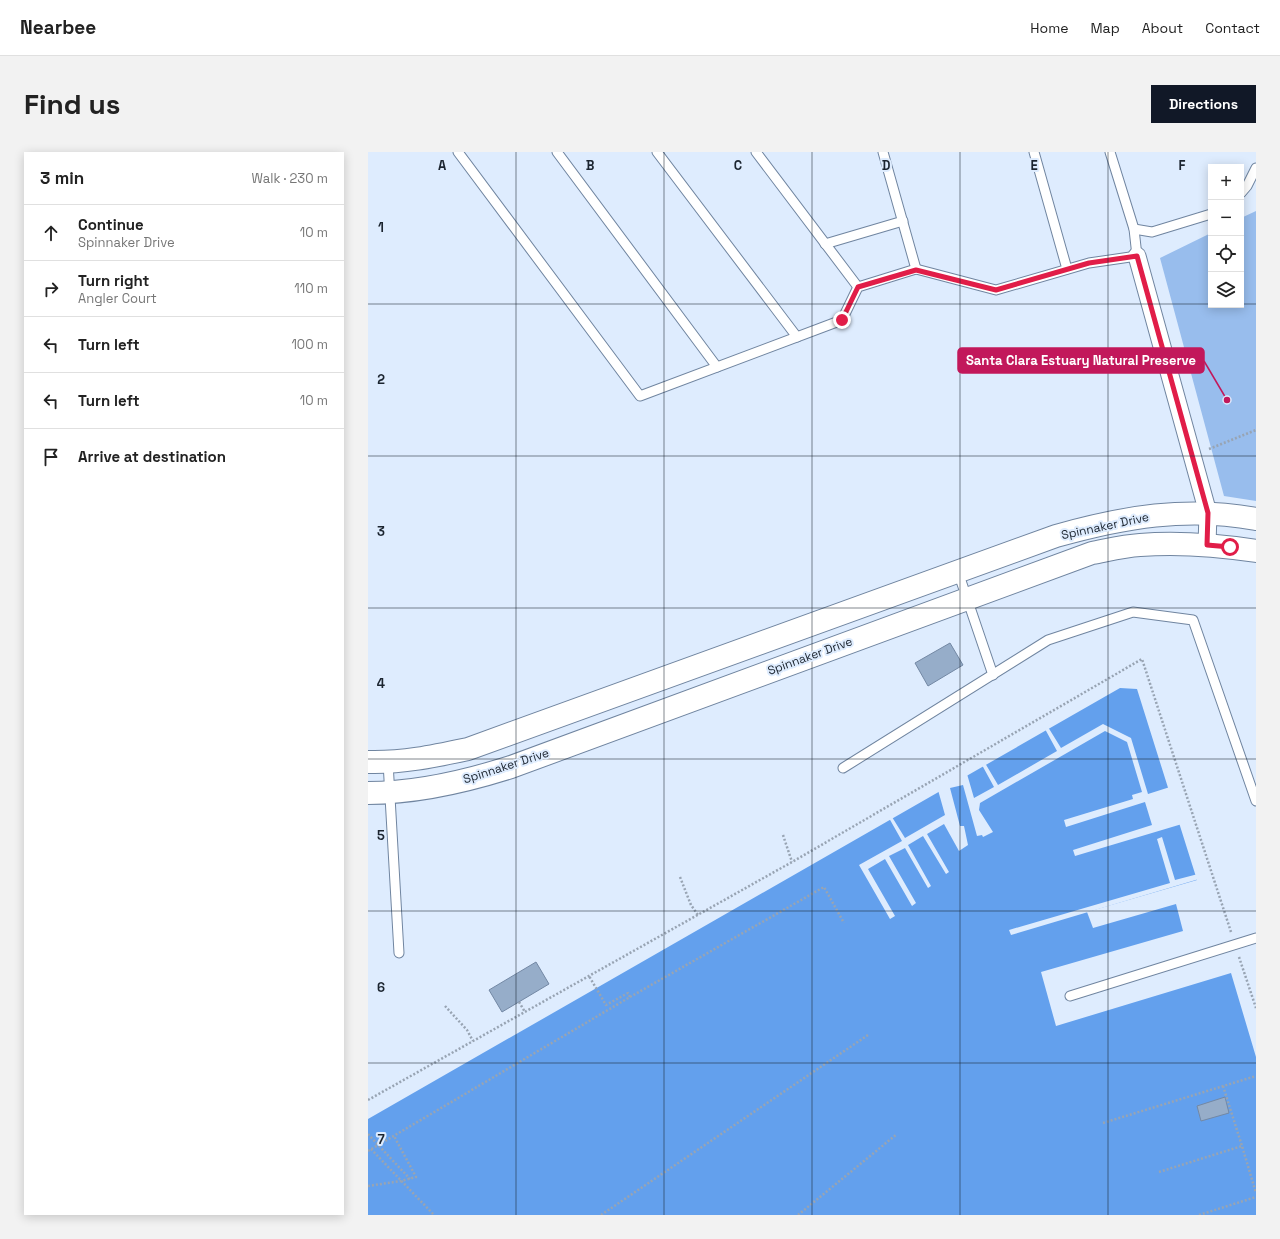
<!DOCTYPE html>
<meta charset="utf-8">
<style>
body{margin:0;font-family:"Space Grotesk",sans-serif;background:#f2f2f2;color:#222}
.controls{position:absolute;right:12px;top:12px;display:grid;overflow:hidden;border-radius:0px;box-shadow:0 2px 10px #0003}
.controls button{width:36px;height:36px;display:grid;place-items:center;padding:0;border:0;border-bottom:1px solid #e0e0e0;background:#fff;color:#222;font:20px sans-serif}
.stop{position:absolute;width:12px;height:12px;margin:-9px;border:3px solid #e11d48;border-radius:50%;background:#fff}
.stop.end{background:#e11d48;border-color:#fff;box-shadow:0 1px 4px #0008}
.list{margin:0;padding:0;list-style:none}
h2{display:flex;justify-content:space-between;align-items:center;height:52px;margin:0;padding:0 16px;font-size:17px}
h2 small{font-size:13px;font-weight:400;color:#767676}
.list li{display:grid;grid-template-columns:26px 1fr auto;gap:12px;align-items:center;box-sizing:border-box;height:56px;padding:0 16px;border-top:1px solid #e0e0e0}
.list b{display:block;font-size:15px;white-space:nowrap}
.list p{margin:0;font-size:13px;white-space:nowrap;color:#767676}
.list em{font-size:13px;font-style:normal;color:#767676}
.icon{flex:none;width:22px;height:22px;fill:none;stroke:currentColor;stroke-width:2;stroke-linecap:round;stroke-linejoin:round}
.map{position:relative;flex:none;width:888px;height:1063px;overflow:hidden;border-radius:0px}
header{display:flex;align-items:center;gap:24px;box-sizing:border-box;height:56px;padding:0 20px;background:#fff;border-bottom:1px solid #e0e0e0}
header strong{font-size:19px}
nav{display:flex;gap:22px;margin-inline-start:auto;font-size:14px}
.intro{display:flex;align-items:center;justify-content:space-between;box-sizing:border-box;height:96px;padding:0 24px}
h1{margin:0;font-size:28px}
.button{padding:10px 18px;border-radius:0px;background:#111827;color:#fff;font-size:14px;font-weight:700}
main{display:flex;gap:24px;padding:0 24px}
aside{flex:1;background:#fff;border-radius:0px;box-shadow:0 2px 10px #0003}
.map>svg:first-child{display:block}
</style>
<header>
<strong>Nearbee</strong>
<nav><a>Home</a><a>Map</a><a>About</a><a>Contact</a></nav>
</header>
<div class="intro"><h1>Find us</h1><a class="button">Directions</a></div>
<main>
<aside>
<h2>3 min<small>Walk · 230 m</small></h2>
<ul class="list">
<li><svg class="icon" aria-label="ahead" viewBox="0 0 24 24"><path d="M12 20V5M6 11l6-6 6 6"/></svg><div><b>Continue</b><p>Spinnaker Drive</p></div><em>10 m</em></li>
<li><svg class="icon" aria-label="right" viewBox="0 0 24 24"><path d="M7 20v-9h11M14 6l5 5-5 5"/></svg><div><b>Turn right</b><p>Angler Court</p></div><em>110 m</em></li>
<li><svg class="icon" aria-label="left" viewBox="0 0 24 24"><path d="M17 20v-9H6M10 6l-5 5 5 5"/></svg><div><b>Turn left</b></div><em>100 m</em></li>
<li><svg class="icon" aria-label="left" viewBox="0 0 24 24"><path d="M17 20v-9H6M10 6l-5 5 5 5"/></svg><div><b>Turn left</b></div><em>10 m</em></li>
<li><svg class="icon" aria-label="arrive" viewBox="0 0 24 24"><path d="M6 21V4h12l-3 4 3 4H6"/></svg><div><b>Arrive at destination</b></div></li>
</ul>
</aside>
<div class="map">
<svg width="888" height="1063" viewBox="0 0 888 1063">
<rect width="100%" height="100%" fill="#deecfe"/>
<!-- green -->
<path fill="#98bded" d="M888,59V349L856,344L792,106L843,81V153H873V66Z"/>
<!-- water -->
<path fill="#63a0ed" d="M752,536L769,537L829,728L719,760L725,776L808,752L815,779L673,820L688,874L863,821L888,905V1063H0V967Z"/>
<!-- pier -->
<g fill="#deecfe">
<path d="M735,572L763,586L780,642L802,635L814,672L707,704L705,698L784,673L777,650L698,675L696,668L765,647L764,643L774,640L759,590L737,579L612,651L611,658L625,680L615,685L614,683L609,684L595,633L582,636L592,674H596L600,693L591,699L576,672L559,682L581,720L578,722L555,684L540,693L563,734L560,736L537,696L521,704L548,751L544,754L517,707L500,717L527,764L522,767L491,713L534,689L521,666L524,665L537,686L577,663L570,638L599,622L606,646L626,635L614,613L617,611L630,633L689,599L677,577L680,575L693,596Z"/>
<path d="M794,685L807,728L830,722L831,727L643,783L641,778L802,731L789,687Z"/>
</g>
<!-- building -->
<g fill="#96adc9" stroke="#7388a4">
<path d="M582,491L595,513L560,534L547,511Z"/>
<path d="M168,810L181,832L134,860L121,838Z"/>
<path d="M857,945L861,961L833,969L829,954Z"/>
</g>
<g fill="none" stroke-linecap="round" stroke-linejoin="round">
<defs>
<g id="service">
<path d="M90,0L272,244L474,168L490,135L548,117L628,138L721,111L769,104L766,77L742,0"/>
<path d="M189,0L349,215"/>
<path d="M289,0L429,185"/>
<path d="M388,0L490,135"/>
<path d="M515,0L548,117"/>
<path d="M666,0L699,117"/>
<path d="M873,41L879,34L888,16"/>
<path d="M766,77L784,80L843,62"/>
<path d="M457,92L535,69"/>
<path d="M590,420L625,523"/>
<path d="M20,610L31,801"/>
<path d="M475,616L680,488L765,460L825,468L888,649"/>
<path d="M702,844L888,786"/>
</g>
<path id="minor" d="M769,104L840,361L839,393"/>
<g id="tertiary">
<path d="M0,610C35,611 67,604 100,597L688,384C755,365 819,354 888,367"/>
<path d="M0,641C49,641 96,630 143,615L724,401C740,398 756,394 772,393C811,390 849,393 888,399"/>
</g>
</defs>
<!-- service casing -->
<use href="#service" stroke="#7085a0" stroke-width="11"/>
<!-- minor casing -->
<use href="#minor" stroke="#7085a0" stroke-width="19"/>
<!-- tertiary casing -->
<use href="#tertiary" stroke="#7085a0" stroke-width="24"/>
<!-- path -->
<g stroke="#98a4b3" stroke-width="2.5" stroke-dasharray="2 2" stroke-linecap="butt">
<path d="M841,297L888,278"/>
<path d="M415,683L424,710"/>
<path d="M312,725L323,753L330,763"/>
<path d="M871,805L888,856"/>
<path d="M262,845L456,735L476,771"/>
<path d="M151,850L157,860"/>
<path d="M77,854L99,878L105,889"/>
<path d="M855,934L874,994"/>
<path d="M0,948L424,710L774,507L863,780"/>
<path d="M735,971L888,924"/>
<path d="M3,997L66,1063"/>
<path d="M0,999L262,845L260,841L238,853L221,824"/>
<path d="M791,1020L874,994L888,1041"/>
<path d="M0,1034L33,1029L48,1025L26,984"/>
<path d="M233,1063L500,883"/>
<path d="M430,1063L529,982"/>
<path d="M831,1063L888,1045"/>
</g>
<!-- service -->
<use href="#service" stroke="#fff" stroke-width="9"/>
<!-- minor -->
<use href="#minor" stroke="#fff" stroke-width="17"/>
<!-- tertiary -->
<use href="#tertiary" stroke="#fff" stroke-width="22"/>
<!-- path-bridge -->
<path stroke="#98a4b3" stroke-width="2.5" stroke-dasharray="2 2" stroke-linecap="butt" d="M0,982L42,1027"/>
</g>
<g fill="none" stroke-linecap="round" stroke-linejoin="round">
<!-- route -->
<path stroke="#e11d48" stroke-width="5" d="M474,168L490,135L548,118L628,138L721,111L769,104L840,361L839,393L862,395"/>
</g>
<!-- grid -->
<path fill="none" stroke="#1b242f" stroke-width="1" stroke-opacity="0.55" d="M148,0V1063M296,0V1063M444,0V1063M592,0V1063M740,0V1063M0,152H843M873,152H888M0,304H888M0,456H888M0,607H888M0,759H888M0,911H888"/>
<g text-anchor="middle" stroke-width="4" stroke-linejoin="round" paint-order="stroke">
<!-- street labels -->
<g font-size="12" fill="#1b242f" stroke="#deecfe">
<text transform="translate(737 374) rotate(-12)" y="4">Spinnaker Drive</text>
<text transform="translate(442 504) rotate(-20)" y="4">Spinnaker Drive</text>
<text transform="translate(138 614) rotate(-18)" y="4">Spinnaker Drive</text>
</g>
</g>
<g font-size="13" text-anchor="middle" font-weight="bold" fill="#1b242f" stroke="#deecfe" stroke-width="4" stroke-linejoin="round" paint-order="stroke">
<text x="74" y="18">A</text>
<text x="222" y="18">B</text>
<text x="370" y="18">C</text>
<text x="518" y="18">D</text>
<text x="666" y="18">E</text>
<text x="814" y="18">F</text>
<text x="13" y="80">1</text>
<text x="13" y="232">2</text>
<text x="13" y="384">3</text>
<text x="13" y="536">4</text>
<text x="13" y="688">5</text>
<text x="13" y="840">6</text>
<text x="13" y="992">7</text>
</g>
<!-- callouts -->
<path fill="none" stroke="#c2185b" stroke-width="1.5" d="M859 248L836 209"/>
<circle fill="#c2185b" stroke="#deecfe" stroke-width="1.5" cx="859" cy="248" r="4"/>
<rect fill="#c2185b" stroke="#c2185b" stroke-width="1.5" x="590" y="196" width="246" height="25" rx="4"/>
<g font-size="13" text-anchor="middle" font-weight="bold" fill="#fff">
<text x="713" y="213">Santa Clara Estuary Natural Preserve</text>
</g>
</svg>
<div class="controls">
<button>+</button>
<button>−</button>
<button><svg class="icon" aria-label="locate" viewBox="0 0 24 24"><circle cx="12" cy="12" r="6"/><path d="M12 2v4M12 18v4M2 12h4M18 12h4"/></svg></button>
<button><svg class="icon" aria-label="layers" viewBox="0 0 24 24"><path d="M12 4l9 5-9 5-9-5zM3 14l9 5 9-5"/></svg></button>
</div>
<div class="stop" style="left:862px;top:395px"></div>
<div class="stop end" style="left:474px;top:168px"></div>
</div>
</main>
